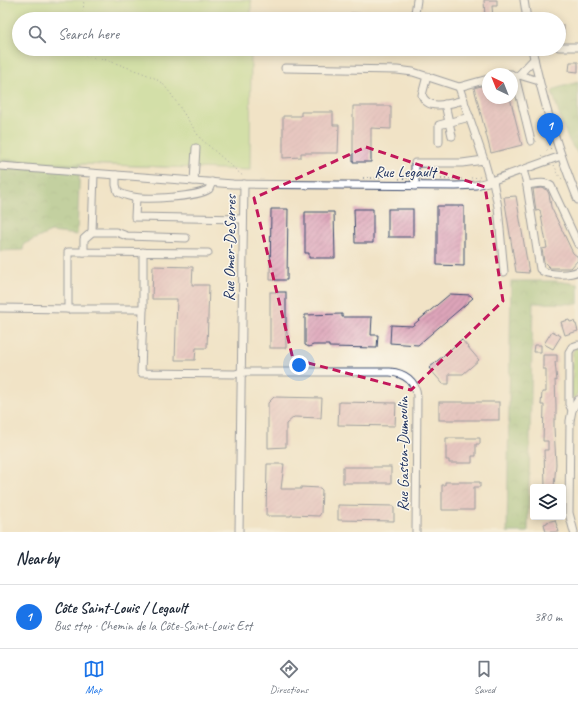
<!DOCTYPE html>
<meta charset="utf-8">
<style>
body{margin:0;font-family:Caveat,sans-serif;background:#f2f2f3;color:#1f2937}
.controls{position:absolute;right:12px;bottom:12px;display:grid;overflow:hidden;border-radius:4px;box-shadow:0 2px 10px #0003}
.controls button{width:36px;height:36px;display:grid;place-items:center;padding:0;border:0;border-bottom:1px solid #e0e1e3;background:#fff;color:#1f2937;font:20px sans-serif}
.compass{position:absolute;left:482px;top:68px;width:36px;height:36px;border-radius:50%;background:#fff;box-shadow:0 2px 10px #0003;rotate:317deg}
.you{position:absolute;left:299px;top:365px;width:14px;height:14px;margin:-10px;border:3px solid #fff;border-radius:50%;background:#1a73e8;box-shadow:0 0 0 6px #1a73e833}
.badge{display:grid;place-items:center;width:26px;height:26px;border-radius:50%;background:#1a73e8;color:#fff;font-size:13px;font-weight:700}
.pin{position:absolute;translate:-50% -33px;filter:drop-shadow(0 1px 2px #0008)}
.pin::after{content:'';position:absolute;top:21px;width:14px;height:12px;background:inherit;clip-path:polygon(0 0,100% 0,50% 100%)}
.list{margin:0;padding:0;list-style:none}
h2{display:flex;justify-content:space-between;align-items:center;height:52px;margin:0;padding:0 16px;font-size:17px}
h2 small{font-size:13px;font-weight:400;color:#747a83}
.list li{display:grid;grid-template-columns:26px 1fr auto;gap:12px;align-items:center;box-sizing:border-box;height:64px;padding:0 16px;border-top:1px solid #e0e1e3}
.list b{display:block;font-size:15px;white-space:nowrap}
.list p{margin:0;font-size:13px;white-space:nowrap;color:#747a83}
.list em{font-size:13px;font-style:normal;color:#747a83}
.icon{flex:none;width:22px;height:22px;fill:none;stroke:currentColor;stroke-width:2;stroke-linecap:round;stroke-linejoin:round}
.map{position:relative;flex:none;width:578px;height:532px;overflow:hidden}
.search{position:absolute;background:#fff;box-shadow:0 2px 10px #0003;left:12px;right:12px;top:12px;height:44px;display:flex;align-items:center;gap:10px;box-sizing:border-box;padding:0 14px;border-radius:22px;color:#747a83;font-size:15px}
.sheet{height:116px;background:#fff}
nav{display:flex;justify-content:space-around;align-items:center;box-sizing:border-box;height:56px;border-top:1px solid #e0e1e3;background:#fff;font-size:11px;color:#747a83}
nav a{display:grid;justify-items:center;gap:2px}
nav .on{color:#1a73e8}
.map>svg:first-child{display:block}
</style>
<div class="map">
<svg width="578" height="532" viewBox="0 0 578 532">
<defs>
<pattern id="grass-tufts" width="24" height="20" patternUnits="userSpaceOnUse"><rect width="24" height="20" fill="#b0d983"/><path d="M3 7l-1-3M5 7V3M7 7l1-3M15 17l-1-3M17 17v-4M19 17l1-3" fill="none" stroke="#97bb74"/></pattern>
<pattern id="forest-crowns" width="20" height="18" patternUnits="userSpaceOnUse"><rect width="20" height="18" fill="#8cb971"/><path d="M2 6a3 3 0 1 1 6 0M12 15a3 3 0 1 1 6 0" fill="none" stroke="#729760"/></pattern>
<pattern id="building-hatch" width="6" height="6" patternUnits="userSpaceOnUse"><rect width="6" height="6" fill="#dda4b9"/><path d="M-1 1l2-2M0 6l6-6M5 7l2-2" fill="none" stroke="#b2869a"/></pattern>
</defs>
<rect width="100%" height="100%" fill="#fbf7ec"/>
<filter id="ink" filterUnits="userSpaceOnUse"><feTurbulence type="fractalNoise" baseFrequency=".025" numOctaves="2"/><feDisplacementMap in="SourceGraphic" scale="8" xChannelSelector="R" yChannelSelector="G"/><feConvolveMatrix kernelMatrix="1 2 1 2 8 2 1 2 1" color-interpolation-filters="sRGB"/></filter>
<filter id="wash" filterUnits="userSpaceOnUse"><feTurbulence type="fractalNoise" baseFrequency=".012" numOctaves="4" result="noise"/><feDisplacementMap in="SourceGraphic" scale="16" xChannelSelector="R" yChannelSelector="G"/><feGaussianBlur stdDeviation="0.9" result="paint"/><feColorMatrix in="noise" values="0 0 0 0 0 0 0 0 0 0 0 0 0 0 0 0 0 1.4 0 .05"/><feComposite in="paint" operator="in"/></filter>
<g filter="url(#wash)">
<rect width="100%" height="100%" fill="#f1e3c6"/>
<!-- grass -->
<path fill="url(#grass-tufts)" stroke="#668470" d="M578,347V392L574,399L572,396L573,352L575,348Z"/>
<!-- forest -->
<g fill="url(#forest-crowns)" stroke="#547468">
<path d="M0,0L19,19V49L167,167L80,164L77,235L51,232L24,244L23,250L0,251Z"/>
<path d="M578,82V153C564,140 559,110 552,92L557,88Z"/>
<path d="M511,281H556L578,284V304L533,303L528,532H507Z"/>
</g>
<!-- park -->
<path fill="#b0d983" stroke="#668470" d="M0,0H251V19H19V49H251L250,170L55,163L0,159Z"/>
<g id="blocks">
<!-- building -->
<g fill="url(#building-hatch)">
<path d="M484,0H497V6H492L493,19H485Z"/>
<path d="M559,26H564V34L559,35Z"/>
<path d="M570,62H578V72L569,71Z"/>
<path d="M488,84V98H510L522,145L491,153L474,88Z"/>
<path d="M353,106H391V129L371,128V162H353Z"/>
<path d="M301,112H333V125H339L338,153H301V157L283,158V116H301Z"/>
<path d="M542,188L547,190L549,194L551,207L573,253L578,257V260L571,268H550L544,262L542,249L547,248L540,210L536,211L533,189Z"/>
<path d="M516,196L529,273L516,272L504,197Z"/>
<path d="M437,206H464V266L437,265Z"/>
<path d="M271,209H288L287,280H270Z"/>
<path d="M354,209H373V243H355Z"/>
<rect x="388" y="209" width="25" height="28"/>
<path d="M305,212H334L335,258H309V253H305Z"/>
<path d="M153,266L193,267L192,285H209L207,348H196L195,360H175L177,299H152Z"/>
<rect x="270" y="292" width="16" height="56"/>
<path d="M450,294L470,295L473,298L418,345L390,343L391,325L412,326Z"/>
<path d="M342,314V317H372L371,335H378L377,348L329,347V345H313L309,347L305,345V315Z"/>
<path d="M569,320L570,322L574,321L575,324H576L578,331L565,335L561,322Z"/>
<path d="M552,331L561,336L553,349L544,344Z"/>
<path d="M462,340L479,360L463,374H449V384H443L429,368Z"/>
<path d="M534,345H541V352H533Z"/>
<path d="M543,355H557V362H555L557,381L555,380L556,405V419H554V427L556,464L554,487H545L544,450H548V441H543L544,405H541L542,392H546V369H543Z"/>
<path d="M274,397L322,398L321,418L294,417L286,424V447L268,448V403Z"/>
<path d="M339,402L396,403L395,426L338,425Z"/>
<rect x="439" y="402" width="60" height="18"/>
<path d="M446,438H480V444H476V456H472V463H449V460H446Z"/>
<path d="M267,464H284L281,489H301V487L320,488L322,490L321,513L319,516L291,515V516H266Z"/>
<rect x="343" y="467" width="48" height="16"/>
<path d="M445,482H480V487H474V510H442V485H445Z"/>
<path d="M338,505L394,506V521L338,520Z"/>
<path d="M555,520L559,532H546L544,524L547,523V522Z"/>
</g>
</g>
</g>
<g filter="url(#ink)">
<use href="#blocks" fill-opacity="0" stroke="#3b4a6e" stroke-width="1"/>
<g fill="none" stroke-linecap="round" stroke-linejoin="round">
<defs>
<g id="minor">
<path d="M524,0L527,19"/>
<path d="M352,17L390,19"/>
<path d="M409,19L415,13L417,0"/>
<path d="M559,47H578"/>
<path d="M532,49C543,101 558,151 578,200"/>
<path d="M534,59L519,75L539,81"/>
<path d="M285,68L397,70L413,72L459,87"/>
<path d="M507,74H511"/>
<path d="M519,75L515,76L531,141"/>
<path d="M427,76L422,95C428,112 451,103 464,100"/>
<path d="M445,104L452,136"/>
<path d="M439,142V125L470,117"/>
<path d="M484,160L459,87L488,79"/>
<path d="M0,166L233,184L456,186L476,185L488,182L561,156"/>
<path d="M523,170L526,180L540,269C546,276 571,275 578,271"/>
<path d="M116,175V185L118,192C123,195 128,196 133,197C147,200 198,197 209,189L212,182"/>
<path d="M194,181L196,148"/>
<path d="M493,181L498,207L504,272"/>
<path d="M527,185C535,184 544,181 551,186L578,244"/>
<path d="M415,186V163H462L484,160L490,181"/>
<path d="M136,198L135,217L243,219"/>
<path d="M92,232L94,174"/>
<path d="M186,238L127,236L116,232H92L84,239V252L208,253"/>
<path d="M0,308L68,309V252H84"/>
<path d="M68,309H143V252"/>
<path d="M143,309L141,373L235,374L242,372H390C404,373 416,381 417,396L416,532"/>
<path d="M572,410L569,404V352L572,347L578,345"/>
<path d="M239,532L244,184"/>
<path d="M574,532L569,513L570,421L572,410L578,400"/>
</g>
</defs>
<!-- minor casing -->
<use href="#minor" stroke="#3b4a6e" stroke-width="9"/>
<!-- path -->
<g stroke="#3b4a6e" stroke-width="1" stroke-dasharray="1 3" stroke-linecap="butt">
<path d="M81,19L84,4L83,0"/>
<path d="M76,49L81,54L87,57L107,60L140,72L153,77L163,84L171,94L200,138L244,177"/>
<path d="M541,156L548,149L553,148"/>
<path d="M554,165L557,171L556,172L562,179"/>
<path d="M363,178H380"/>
<path d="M471,178L480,177"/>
<path d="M399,179L408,178"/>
<path d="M421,179H462"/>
</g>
<!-- minor -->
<use href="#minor" stroke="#fff" stroke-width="7"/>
</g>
</g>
<!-- marked area -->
<path d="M0 0H578V532H0ZM366,147L485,187L503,301L411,390L293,359L254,198Z" fill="#f1e3c6" fill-opacity=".55" fill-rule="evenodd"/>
<path fill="none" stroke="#c2185b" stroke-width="3" stroke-dasharray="8 5" stroke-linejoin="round" d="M366,147L485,187L503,301L411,390L293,359L254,198Z"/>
<g text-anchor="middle" stroke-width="3" stroke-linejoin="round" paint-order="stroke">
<!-- street labels -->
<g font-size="16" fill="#1b2f5e" stroke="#fbf7ec">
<text x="405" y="177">Rue Legault</text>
<text transform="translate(229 248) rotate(-89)" y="6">Rue Omer-DeSerres</text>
<text transform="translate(402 454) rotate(-90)" y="6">Rue Gaston-Dumoulin</text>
</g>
</g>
</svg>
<div class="controls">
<button><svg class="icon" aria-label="layers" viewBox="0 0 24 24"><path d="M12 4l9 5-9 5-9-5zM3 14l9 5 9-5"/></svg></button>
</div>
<svg class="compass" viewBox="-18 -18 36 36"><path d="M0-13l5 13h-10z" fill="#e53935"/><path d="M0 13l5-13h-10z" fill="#747a83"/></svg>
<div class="you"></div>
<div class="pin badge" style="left:550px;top:146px">1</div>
<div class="search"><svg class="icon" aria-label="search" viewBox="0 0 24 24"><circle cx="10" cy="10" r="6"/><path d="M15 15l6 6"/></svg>Search here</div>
</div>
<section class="sheet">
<h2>Nearby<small></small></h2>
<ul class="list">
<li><span class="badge">1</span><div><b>Côte Saint-Louis / Legault</b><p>Bus stop · Chemin de la Côte-Saint-Louis Est</p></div><em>380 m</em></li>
</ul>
</section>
<nav>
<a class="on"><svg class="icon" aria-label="map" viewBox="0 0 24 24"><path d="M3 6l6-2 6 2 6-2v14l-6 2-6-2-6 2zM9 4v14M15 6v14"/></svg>Map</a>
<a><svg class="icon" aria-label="directions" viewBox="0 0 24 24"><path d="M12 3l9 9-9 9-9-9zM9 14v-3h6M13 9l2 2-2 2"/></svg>Directions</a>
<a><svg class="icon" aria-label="saved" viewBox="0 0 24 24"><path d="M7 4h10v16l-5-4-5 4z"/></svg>Saved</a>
</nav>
